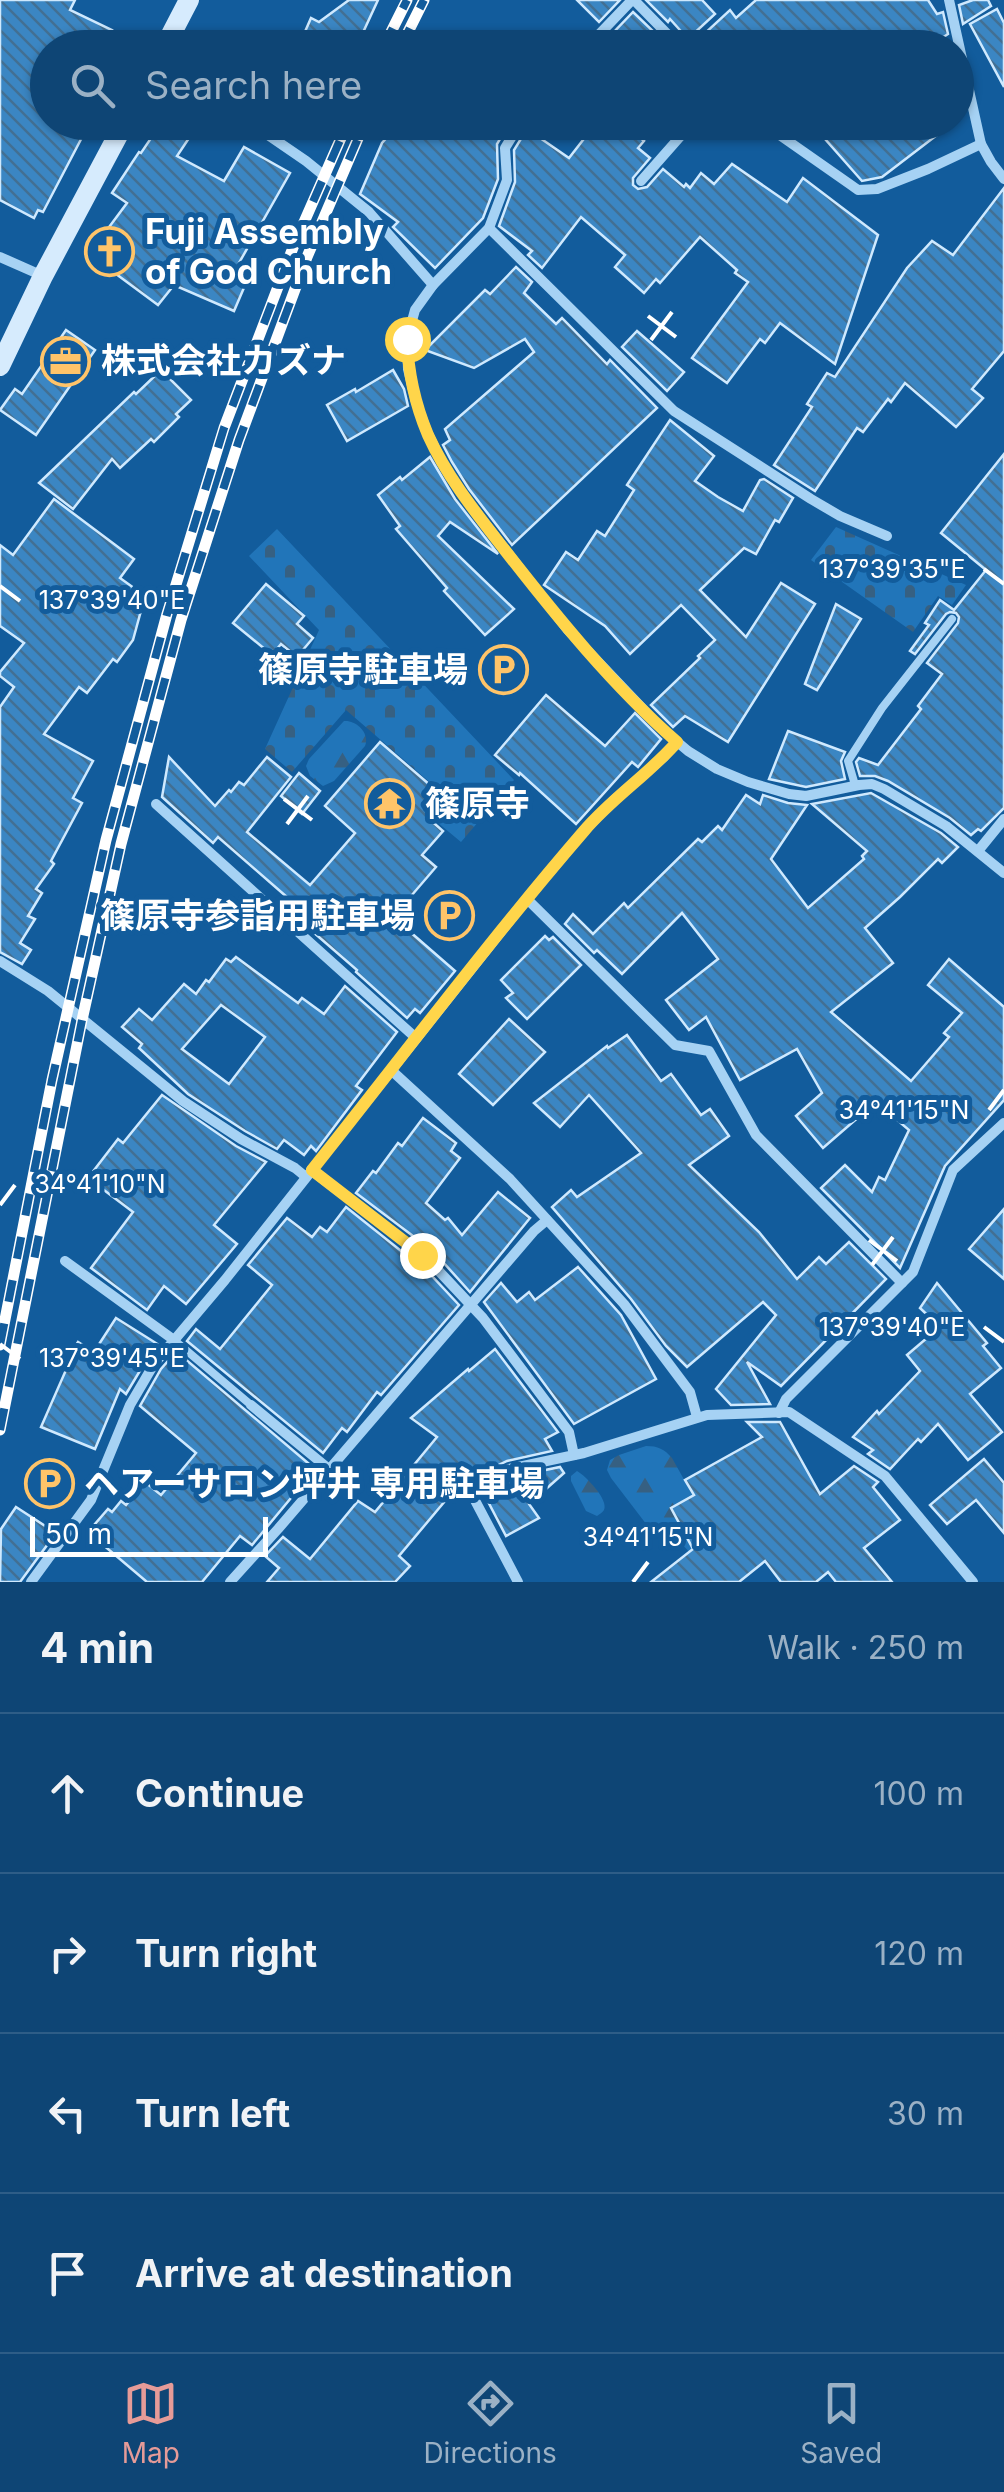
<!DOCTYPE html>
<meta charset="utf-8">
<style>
body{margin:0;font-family:Inter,"Noto Sans JP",sans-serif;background:#1c4f7d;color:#f1f3f6}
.scale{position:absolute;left:30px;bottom:25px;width:238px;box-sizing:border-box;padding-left:10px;border:5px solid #fff;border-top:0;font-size:28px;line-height:35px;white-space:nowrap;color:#fff;-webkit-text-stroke:8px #125c9c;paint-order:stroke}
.stop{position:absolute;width:30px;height:30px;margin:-22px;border:8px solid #ffd54a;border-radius:50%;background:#fff}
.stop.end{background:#ffd54a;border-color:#fff;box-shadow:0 2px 10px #0008}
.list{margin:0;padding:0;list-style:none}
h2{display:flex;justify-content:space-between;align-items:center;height:130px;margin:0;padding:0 40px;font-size:42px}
h2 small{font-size:32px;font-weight:400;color:#9bb1c5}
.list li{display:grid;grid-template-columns:65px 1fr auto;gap:30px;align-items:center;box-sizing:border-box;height:160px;padding:0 40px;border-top:2px solid #2e5d87}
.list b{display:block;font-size:38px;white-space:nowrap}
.list em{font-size:32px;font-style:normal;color:#9bb1c5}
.icon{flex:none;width:55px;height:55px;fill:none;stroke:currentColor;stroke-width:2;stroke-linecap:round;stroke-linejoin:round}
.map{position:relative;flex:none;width:1004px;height:1582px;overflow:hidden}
.search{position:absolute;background:#0e4575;box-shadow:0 2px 8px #0004;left:30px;right:30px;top:30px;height:110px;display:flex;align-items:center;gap:25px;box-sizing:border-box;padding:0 35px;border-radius:55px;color:#9bb1c5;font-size:38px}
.sheet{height:770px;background:#0e4575}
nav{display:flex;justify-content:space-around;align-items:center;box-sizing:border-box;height:140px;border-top:2px solid #2e5d87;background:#0e4575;font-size:28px;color:#9bb1c5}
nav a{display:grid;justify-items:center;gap:5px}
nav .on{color:#e69b98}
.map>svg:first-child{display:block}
</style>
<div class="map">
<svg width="1004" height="1582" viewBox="0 0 1004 1582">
<defs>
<pattern id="forest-firs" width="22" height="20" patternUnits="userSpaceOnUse" patternTransform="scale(2.5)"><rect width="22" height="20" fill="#2175b9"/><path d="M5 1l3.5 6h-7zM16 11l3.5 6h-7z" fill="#366082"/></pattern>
<pattern id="cemetery-stones" width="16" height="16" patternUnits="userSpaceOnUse" patternTransform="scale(2.5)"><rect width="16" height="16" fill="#2175b9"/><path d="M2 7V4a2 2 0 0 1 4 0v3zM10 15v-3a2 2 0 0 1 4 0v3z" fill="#366082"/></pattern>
<pattern id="building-back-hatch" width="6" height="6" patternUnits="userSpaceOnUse" patternTransform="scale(2.5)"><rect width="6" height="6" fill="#3b86c3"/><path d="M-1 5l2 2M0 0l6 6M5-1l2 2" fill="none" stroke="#426f93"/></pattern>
</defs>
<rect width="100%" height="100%" fill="#125c9c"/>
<!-- forest -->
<g fill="url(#forest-firs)">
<path d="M344,721C357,720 370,734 365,746L334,781L323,786L310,776L306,766L309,759Z"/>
<path d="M646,1446C658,1446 664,1449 672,1458L741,1582H711C702,1570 692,1552 680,1543C670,1535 660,1537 650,1529L611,1478L607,1470L610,1460L619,1455Z"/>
<path d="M577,1471C586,1476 609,1500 604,1510C602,1513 599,1514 597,1516L586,1511L571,1481V1476Z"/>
</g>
<!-- cemetery -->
<g fill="url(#cemetery-stones)">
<path d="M836,527L966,585L952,605L938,596L913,632L811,560Z"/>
<path d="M277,529L514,780L461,842L431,817L447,797L346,710L292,772L265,749L319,630L249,556Z"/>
</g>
<!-- building -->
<g fill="url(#building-back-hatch)" stroke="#cfe9fe" stroke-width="2.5" fill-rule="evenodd">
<path d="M0,0H75L70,10L112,30L104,48H48V122H90L43,212L38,210L34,218L0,200Z"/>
<path d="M349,0H378L360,39L378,48H286L304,34L311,18L319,22Z"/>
<path d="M577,0H620L599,22Z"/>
<path d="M646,0H702L715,14L688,39L670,19L668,22Z"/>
<path d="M756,0H928L937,14L943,12L948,34L927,48H714L703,35L730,10L736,18Z"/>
<path d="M973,0H988L991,6L963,24L959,5Z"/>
<path d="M997,9L1004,23V87L970,24Z"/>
<path d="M633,12L656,34L643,48H626L612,34Z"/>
<path d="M162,122H171L191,135L177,156L224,181L244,147L290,173L235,270L249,276L234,311L174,285L158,305L89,254L127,203L112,193L139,152L141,153Z"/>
<path d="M401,122H510L497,144L498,179L483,218L435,268L393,227L398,222L360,194L382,143Z"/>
<path d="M597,122H621L644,141L638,148L650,158L633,178V185L638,189L647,187L663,169L684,187L686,184L690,188L701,173L714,184L732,164L787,202L803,178L878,235L835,364L780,323L765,343L760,339L727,383L692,358L748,282L735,273L737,270L700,237L660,283L656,279L644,293L615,267L625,255L581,217L542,268L528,255L532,251L499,226L515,182L514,150L527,129L569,158Z"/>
<path d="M810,122H954L882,177L862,181Z"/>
<path d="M1004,188V351L972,389L983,398L956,427L905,383L891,402L888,399L863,432L857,428L815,491L774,465L812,407L807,404L827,373L835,377L907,268L932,241L953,255Z"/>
<path d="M516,267L532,282L524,293L556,324L562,318L607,364L610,360L657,408L512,545L469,489L452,462L443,445L450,440L445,429L534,352L525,339L474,368L425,350L485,290L490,294Z"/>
<path d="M66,330L95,350L36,435L0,410L15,389L22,394Z"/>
<path d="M637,331L684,372L667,391L622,347Z"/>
<path d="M161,370L191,400L176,414L179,417L154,442L151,439L120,468L112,459L73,509L39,483L134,392L136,394Z"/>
<path d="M393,370L404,389L408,406L347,441L327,405L355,389L356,392Z"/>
<path d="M670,420L714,456L695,481L718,497L743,511L760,480L764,479L793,498L779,522L775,520L756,554L744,548L700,590L746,637L781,583L815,604L728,742L685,716L673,727L651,705L700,658L698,656L715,640L681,605L630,654L605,626L544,585L566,552L578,560L597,531L605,536L634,490L627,485Z"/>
<path d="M1004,454V808L981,831L978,829L971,835L950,818L888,781L875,776H860L856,762L859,758L878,765L921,709L918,706L942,674L927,663L958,623L959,617L956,613L950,612L946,614L915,654L910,651L929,625L925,623L940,600L954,610L986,570L941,533Z"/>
<path d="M430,457L455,499L498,554L450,522L438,536L514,609L485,635L444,591L447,588L396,529L400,526L378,495L400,477L402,480Z"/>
<path d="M54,499L134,559L120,578L145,596L133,640L117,662L113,659L87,693L79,687L44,734L93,761L73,798L82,803L51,861L54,864L36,889L42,893L28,916L35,919L20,943L31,950L22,964L0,952V707L14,687L0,676V672L24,643L0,626V545L13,555Z"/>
<path d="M266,584L304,616L297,624L313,638L297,657L281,644L272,655L233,623Z"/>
<path d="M836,604L861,619L817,690L805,684Z"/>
<path d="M546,695L605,746L635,713L661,739L638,767L632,762L576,824L520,773L519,775L495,755Z"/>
<path d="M788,731L845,752L841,761L845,779L806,787L769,779Z"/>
<path d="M380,742L444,797L427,817L443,831L422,855L436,867L393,917L455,971L420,1013L415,1009L407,1018L356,972L357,970L282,905L288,898L218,837L213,843L162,797L169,757L215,806L229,790L231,792L239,782L244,785L267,757L291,777L247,832L310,885L355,833L325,806Z"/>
<path d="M299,773L320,791L302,814L281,796Z"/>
<path d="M871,793L941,833L958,847L942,863L938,859L900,897L865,928L893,963L831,1012L911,1081L949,1037L944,1033L962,1013L928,985L949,959L1004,1007V1100L945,1166L900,1268L821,1188L845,1165L872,1192L879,1177L885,1180L909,1130L876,1102L823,1148L796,1116L822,1093L797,1049L740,1080L706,1017L689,1030L666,1000L718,959L682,913L622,974L597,950L594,953L565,924L573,914L593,934L624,903L628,908L698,839L702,842L718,826L722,830L746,795L760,804L763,795L788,803L807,805L771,859L808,908L864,859L862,856L867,851L812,804Z"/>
<path d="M545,936L549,940L553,937L581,965L527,1019L506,998L513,993L501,980Z"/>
<path d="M236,957L298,1003L302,998L324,1014L345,986L397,1032L356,1086L362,1090L316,1151L311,1146L304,1155L284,1140L277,1149L245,1131L188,1094L139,1048L142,1044L122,1027L139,1009L152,1020L184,984L196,994L206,980L209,982L226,959L231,962ZM221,1005L265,1037L229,1084L182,1049Z"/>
<path d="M509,1019L545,1052L493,1105L459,1074Z"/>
<path d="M627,1035L661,1081L671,1074L701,1115L710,1109L729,1136L689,1165L759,1232L797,1279L819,1257L826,1264L849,1242L886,1279L781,1386L747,1362L770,1404L731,1405L716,1389L776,1315L763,1302L687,1367L666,1346L631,1299L552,1207L571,1190L577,1197L641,1153L589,1095L560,1127L534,1103L607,1046L608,1048Z"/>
<path d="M162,1095L236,1146L266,1162L214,1225L237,1244L186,1304L164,1286L147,1310L91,1268L133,1212L88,1178L118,1139L123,1143Z"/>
<path d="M423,1118L456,1143L451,1151L460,1158L426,1203L445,1220L448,1218L462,1235L498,1192L530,1218L470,1292L442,1261L413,1236L356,1193L373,1171L376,1173L398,1143L402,1146Z"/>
<path d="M346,1207L430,1274L459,1305L381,1395L377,1392L347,1432L342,1428L323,1453L187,1341L196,1329L220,1349L272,1285L248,1265L287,1218L312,1237L320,1227L327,1232Z"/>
<path d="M1004,1209V1279L969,1249Z"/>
<path d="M578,1267L621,1315L656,1379L574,1424L484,1302L501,1283L517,1302L529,1292L535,1300Z"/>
<path d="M937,1283L987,1343L983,1346L1001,1368L970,1394L1002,1432L968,1460L938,1424L921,1442L918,1439L890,1469L868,1454L873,1450L853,1437L877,1411L879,1414L920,1371L907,1355L940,1327L920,1308Z"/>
<path d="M116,1318L159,1345L147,1359L126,1394L120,1389L95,1449L41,1427L66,1370L62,1367L78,1342L94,1352Z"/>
<path d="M495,1349L558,1432L545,1439L552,1451L507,1461L474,1477L471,1470L399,1556L410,1566L395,1582H267L279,1568L265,1556L283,1537L310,1559L358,1501L375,1512L437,1437L411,1418L468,1369L469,1371Z"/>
<path d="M178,1353L315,1469L252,1545L240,1536L202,1582H147L88,1532L108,1509L112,1512L121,1501L126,1505L145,1482L161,1495L196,1453L140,1406L161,1369L174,1354L176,1356Z"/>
<path d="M747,1422H780L820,1494L854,1466L878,1482L873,1487L900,1520L864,1548L892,1582H836L828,1572L816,1582H781L765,1561L739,1582H651L693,1549L671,1508L694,1495L685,1480L762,1437Z"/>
<path d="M984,1459L1004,1483V1533L976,1500L947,1524L930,1505Z"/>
<path d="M560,1467L564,1473L529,1504L539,1518L506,1536L483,1492L512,1477Z"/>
<path d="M16,1507L56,1533L20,1582H0L1,1529Z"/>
</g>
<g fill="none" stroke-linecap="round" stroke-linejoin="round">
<!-- lane -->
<g stroke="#a6d2f4" stroke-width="8">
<path d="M855,785L848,761L882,708L952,619"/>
<path d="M174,1340L251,1405"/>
</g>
<!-- street -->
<g stroke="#a6d2f4" stroke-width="10">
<path d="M634,0L681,48"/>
<path d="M949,0L981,144L991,162L1004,179"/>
<path d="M586,48L632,0"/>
<path d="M249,122L306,161L369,212L433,285"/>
<path d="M521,122L505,148L507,180L489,228L433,285L415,310L407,339L408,369L416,402L428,434L444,466L462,494L567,629L662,729L688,751L717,769L748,782L789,794L806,796L859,785L872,784L884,789L946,826L1004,873"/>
<path d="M761,122L851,185L858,190L877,189L928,169L981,144"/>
<path d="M641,181L693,122"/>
<path d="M489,228L674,411L811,499L840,516L887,536"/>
<path d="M0,257L43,276"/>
<path d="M156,804L416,1038"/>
<path d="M978,851L1004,819"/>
<path d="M527,899L675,1045L709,1051L756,1135L902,1283"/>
<path d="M0,961L48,991L183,1101L241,1139L295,1168L306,1177"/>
<path d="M391,1070L510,1179L624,1304L690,1392L697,1417"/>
<path d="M311,1170L407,1243L436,1268L483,1318L569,1432L574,1455"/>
<path d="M65,1261L174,1340"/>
<path d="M251,1405L329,1469"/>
<path d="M779,1413L786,1399L913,1272L953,1170L1004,1123"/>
<path d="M31,1582L91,1500L130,1405L154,1364L225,1280L527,899L586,829L614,800L664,757L677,742"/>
<path d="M230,1582L278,1529L534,1231L547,1220"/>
<path d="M518,1582L469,1489L509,1469L584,1453L707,1415L789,1412L885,1476L973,1582"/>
</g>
<!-- secondary -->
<g stroke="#d6ebfd" stroke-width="20">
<path d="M164,48L189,0"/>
<path d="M0,366L43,276L125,122"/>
</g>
<defs>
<g id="rail">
<path d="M383,48L407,0"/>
<path d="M400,48L424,0"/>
<path d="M0,1345L52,1080L106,840L167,614L224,428L294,245L348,122"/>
<path d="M0,1430L82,1020L121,844L181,620L239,440L307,257L365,122"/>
</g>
</defs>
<!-- rail casing -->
<use href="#rail" stroke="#fff" stroke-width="11"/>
<!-- rail -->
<use href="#rail" stroke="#125c9c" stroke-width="8" stroke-dasharray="22" stroke-linecap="butt"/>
</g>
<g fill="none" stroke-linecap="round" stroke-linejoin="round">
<!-- route -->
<path stroke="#ffd54a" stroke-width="12" d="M407,339C408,372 415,404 428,435C447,477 476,513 504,549C557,617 612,685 677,742C649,774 612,798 584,831C489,941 402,1057 312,1170L422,1255"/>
</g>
<!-- ticks -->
<path fill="none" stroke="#fff" stroke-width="4" d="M648,316L676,337M651,340L672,312M984,569L1004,584M0,586L20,601M284,799L312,820M287,824L308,796M989,1110L1004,1090M0,1205L15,1185M869,1240L897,1261M872,1265L893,1237M984,1327L1004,1342M0,1344L20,1359M633,1582L648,1562"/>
<!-- icons -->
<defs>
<symbol id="church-ring" viewBox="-11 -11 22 22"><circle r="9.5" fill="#125c9c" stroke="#ffc469" stroke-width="1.5"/><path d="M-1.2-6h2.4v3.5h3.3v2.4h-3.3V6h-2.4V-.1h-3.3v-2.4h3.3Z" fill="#ffc469"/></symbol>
<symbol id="office-ring" viewBox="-11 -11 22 22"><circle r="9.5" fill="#125c9c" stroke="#ffc469" stroke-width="1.5"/><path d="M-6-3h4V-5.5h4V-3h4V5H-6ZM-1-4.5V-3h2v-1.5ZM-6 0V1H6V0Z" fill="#ffc469"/></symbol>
<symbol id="parking-ring" viewBox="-11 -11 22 22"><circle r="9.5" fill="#125c9c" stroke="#ffc469" stroke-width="1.5"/><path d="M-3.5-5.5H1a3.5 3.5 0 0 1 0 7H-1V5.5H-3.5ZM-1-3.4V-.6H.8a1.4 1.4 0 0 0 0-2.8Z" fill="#ffc469"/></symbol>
<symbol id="temple-ring" viewBox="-11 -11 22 22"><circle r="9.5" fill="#125c9c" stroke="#ffc469" stroke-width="1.5"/><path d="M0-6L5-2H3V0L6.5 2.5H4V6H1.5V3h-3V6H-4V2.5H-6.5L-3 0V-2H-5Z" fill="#ffc469"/></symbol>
</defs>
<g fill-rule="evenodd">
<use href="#church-ring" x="82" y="224" width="55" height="55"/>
<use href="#office-ring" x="38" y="334" width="55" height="55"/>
<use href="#parking-ring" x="476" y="642" width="55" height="55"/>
<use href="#temple-ring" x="362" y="776" width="55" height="55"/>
<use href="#parking-ring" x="422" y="888" width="55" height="55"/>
<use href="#parking-ring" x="22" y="1456" width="55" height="55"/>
</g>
<g text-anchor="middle" stroke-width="10" stroke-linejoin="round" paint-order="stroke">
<!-- poi labels -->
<g font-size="35" font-weight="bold" fill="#fff" stroke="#125c9c" text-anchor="start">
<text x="145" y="244">Fuji Assembly<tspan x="145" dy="40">of God Church</tspan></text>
<text x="101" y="373">株式会社カズナ</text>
<text x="468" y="682" text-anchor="end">篠原寺駐車場</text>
<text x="425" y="816">篠原寺</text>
<text x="415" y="928" text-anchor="end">篠原寺参詣用駐車場</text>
<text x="84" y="1496">ヘアーサロン坪井 専用駐車場</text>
</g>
</g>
<g font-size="25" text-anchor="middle" fill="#fff" stroke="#125c9c" stroke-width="10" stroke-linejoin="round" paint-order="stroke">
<text x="892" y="578">137°39'35"E</text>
<text x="112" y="609">137°39'40"E</text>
<text x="904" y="1119">34°41'15"N</text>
<text x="100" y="1193">34°41'10"N</text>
<text x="892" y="1336">137°39'40"E</text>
<text x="112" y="1367">137°39'45"E</text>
<text x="648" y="1546">34°41'15"N</text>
</g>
</svg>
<div class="scale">50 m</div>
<div class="stop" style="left:407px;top:339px"></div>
<div class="stop end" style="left:422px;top:1255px"></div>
<div class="search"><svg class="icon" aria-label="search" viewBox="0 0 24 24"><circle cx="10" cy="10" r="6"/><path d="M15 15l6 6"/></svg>Search here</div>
</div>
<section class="sheet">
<h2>4 min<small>Walk · 250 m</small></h2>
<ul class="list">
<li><svg class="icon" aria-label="ahead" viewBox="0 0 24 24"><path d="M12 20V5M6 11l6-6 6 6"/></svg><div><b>Continue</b></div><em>100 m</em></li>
<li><svg class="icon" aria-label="right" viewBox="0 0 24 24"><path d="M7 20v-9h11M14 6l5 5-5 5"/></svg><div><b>Turn right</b></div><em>120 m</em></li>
<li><svg class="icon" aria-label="left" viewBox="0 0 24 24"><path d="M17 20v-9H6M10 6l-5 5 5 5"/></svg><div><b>Turn left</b></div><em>30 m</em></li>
<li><svg class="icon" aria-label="arrive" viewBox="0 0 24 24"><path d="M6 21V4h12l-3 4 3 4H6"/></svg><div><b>Arrive at destination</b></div></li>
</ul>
</section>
<nav>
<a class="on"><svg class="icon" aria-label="map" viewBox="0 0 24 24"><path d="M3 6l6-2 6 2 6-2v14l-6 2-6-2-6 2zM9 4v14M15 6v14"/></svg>Map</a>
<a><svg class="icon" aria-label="directions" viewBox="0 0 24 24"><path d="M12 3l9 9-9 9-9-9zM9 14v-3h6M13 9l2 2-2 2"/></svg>Directions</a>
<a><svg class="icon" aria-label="saved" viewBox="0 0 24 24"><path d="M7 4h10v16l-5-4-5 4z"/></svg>Saved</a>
</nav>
